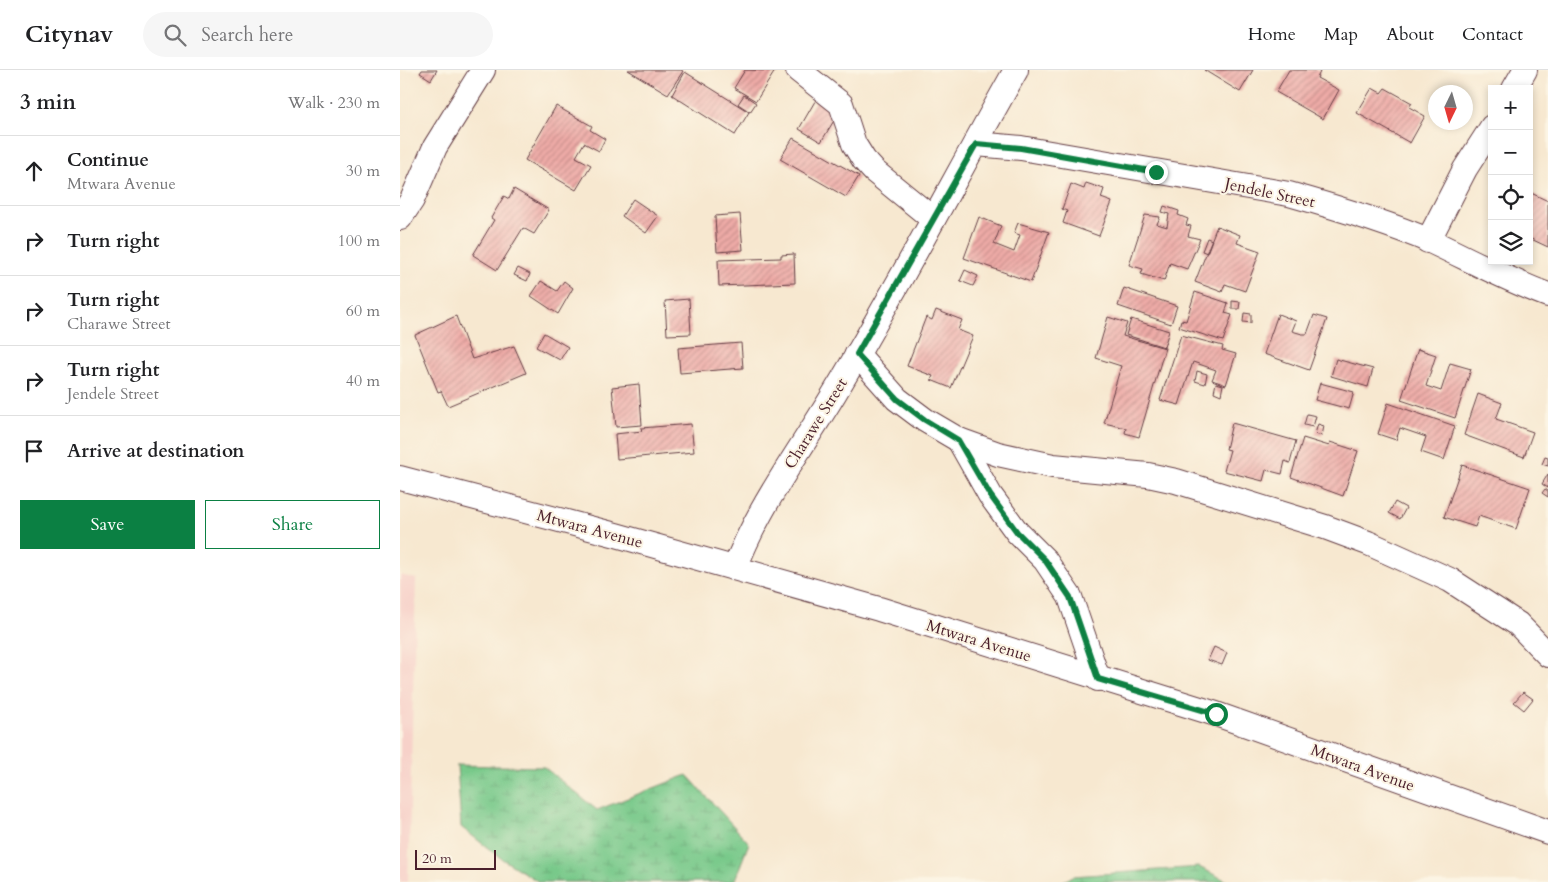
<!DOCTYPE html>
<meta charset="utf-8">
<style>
body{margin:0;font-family:Cardo,serif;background:#f6f6f6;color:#202124}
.controls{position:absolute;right:15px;top:15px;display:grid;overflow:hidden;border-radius:0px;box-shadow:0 2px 8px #0003}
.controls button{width:45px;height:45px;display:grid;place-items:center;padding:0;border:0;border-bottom:1px solid #e0e0e0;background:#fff;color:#202124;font:25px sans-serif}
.compass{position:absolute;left:1028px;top:15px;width:45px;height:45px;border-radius:50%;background:#fff;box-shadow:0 2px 8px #0003;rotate:185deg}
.scale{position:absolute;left:15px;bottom:12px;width:81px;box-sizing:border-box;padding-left:5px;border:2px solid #4a1f2b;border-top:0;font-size:14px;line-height:18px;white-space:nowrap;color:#4a1f2b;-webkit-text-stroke:4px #fcf5e5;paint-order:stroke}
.stop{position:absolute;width:15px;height:15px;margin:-11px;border:4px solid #0b8043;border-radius:50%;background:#fff}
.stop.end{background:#0b8043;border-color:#fff;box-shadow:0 1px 5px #0008}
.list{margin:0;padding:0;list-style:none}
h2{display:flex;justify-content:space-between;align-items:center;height:65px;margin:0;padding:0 20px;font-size:21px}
h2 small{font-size:16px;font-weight:400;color:#757577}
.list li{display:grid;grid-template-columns:32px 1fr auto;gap:15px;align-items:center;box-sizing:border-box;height:70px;padding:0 20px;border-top:1px solid #e0e0e0}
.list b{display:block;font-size:19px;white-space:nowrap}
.list p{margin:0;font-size:16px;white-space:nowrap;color:#757577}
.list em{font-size:16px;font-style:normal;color:#757577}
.actions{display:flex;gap:10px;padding:15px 20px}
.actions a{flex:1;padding:11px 0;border:1px solid #0b8043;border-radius:0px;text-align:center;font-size:18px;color:#0b8043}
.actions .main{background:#0b8043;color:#fff}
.icon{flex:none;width:28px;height:28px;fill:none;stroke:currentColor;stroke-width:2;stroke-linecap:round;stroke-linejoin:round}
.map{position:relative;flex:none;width:1148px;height:812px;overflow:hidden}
header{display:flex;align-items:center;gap:30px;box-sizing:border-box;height:70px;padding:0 25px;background:#fff;border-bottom:1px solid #e0e0e0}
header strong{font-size:24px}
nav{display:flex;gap:28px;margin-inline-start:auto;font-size:18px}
.search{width:350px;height:45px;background:#f6f6f6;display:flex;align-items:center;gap:12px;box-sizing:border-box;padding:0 18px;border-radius:28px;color:#757577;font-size:19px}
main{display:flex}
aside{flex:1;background:#fff}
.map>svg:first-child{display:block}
</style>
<header>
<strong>Citynav</strong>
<div class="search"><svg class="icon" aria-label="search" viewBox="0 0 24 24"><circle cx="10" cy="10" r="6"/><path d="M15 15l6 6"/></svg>Search here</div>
<nav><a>Home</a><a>Map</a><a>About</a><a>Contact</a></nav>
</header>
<main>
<aside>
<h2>3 min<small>Walk · 230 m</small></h2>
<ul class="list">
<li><svg class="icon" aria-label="ahead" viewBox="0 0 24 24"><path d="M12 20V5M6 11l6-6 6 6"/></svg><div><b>Continue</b><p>Mtwara Avenue</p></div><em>30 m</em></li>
<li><svg class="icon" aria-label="right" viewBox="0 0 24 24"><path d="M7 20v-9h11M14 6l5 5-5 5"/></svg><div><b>Turn right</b></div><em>100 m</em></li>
<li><svg class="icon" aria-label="right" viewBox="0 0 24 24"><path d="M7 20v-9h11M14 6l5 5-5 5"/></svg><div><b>Turn right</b><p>Charawe Street</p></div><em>60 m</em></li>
<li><svg class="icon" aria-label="right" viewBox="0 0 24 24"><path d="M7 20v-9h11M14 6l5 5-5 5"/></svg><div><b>Turn right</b><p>Jendele Street</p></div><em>40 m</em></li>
<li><svg class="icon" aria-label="arrive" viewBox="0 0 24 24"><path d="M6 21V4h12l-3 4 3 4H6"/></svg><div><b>Arrive at destination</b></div></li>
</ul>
<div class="actions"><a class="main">Save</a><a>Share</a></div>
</aside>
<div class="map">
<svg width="1148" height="812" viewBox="0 0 1148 812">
<defs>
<pattern id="wetland-marsh" width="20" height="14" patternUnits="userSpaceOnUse" patternTransform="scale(1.25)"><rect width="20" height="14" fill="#78c98a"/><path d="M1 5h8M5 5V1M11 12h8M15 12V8" fill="none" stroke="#69ac77"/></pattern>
<pattern id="building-hatch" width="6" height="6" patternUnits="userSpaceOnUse" patternTransform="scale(1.25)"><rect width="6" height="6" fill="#eeaba7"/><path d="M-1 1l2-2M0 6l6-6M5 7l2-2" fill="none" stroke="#c38b88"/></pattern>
</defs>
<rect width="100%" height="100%" fill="#fcf5e5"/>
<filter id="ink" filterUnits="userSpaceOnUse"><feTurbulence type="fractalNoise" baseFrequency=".02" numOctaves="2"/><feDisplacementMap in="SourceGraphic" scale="10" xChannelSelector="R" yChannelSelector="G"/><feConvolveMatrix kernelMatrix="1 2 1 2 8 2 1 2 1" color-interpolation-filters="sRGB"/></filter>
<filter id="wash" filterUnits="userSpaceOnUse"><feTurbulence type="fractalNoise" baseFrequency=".0096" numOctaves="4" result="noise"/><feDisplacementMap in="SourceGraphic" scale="20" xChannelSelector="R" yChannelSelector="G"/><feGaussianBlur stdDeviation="1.12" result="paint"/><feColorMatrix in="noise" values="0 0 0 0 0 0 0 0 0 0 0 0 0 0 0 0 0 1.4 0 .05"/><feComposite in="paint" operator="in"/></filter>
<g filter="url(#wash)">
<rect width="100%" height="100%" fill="#f7e8d0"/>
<!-- built -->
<path fill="#f7d1c9" d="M0,505L16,509L8,812H0Z"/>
<!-- wetland -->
<g fill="url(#wetland-marsh)" stroke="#61745a">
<path d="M57,695L144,697L197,740L287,705L349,773L334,812H139L102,789L61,757Z"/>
<path d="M799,797L829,812H662L673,806Z"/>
</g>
<g id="blocks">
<!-- building -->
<g fill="url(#building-hatch)">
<path d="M22,0H37L31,10L20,3Z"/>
<path d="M228,0H281L283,1L268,24Z"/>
<path d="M345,0L375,1L356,31L334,18Z"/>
<path d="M804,0H853L840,22Z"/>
<path d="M889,0H917L920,2L917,8L939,20L923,49L876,22Z"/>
<path d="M285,2L349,42L335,65L272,25Z"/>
<path d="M972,18L981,23L985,18L1012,33L1009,37L1025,46L1010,73L957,43Z"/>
<path d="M344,25L356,33L350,42L338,34Z"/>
<path d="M418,26L441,39L421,72L399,59Z"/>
<path d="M156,36L192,56L190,60L205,69L199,81L184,73L176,87L191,95L176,120L125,90Z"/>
<path d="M393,68L459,106L446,127L380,89Z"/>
<path d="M686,113L704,119L701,128L712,132L699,166L663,153L667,141L662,139L671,114L684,119Z"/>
<path d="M114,119L149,140L134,164L123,158L97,200L73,185L94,150L91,148L104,126L109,129Z"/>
<path d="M1129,122L1148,131V177L1129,168Z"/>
<path d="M233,129L258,146L246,163L222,146Z"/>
<path d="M764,136L779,141L778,145L788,149L786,155L791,156L788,166L800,169L787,199L770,193L764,211L741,204L743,199L729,195L745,145L760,147L757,154L767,157L769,144L762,142Z"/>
<path d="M340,144L343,180L317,182L315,146Z"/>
<path d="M579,147L601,156L594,174L614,182L620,165L614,163L618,153L649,162L631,212L564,188Z"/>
<path d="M817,156L840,165L837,173L860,181L845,221L825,214L822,222L795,212Z"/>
<path d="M807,168L812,170L807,183L802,181Z"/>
<path d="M394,184L395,213L319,216L318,190L381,188V185Z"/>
<path d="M118,198L130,204L127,211L114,205Z"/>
<path d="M565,200L578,206L573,216L560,211Z"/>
<path d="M141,211L157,221L164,211L173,218L158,244L131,226Z"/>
<path d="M724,218L777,236L771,254L718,236Z"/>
<path d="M795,222L828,233L825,243L832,245L823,271L779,257L781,250L786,251Z"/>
<path d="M289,229L291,264L267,265L265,231Z"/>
<path d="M832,231L840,232L839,239H832Z"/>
<path d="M536,240L562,250L558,260L573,266L551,318L531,310L533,306L507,296L526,247L532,250Z"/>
<path d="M844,243L851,244V253L843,252Z"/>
<path d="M878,244L896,251L892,261L902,264H907L914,245L927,249L909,300L864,284Z"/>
<path d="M56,246L72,289L114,276L126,303L48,336L41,321L38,322L15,265Z"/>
<path d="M708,247L727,253L723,266L765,278L739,367L725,363L726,358L704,353L721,296L696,288Z"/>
<path d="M731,249L769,261L764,277L726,265Z"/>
<path d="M144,263L168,277L160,290L136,277Z"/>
<path d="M781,265L823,276L822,280L836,284L826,315L812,310L816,300L793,292L779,335L760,330Z"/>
<path d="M341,273L343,298L280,303L278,278Z"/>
<path d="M1018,279L1036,285L1026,316L1041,321L1050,293L1071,299L1055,348L1001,330Z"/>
<path d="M936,289L973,299L968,317L931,306Z"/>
<path d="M797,301L807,304L805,314L795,311Z"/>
<path d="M816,313L823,315L821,325L814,322Z"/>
<path d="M920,313L954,322L949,339L915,330Z"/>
<path d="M239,314L242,355L216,357L212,317Z"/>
<path d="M1078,324L1102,333L1096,349L1133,362L1124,387L1064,365Z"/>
<path d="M988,333L1055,356L1044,390L1021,382L1026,367L1000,358L996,370L978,364Z"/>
<path d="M907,344L916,346L913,357L904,355Z"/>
<path d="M832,353L896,371L890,393L885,391L882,404L866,400L863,411L824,401L830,380L826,379Z"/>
<path d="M291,354L294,382L217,389L215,364L242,361L241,358Z"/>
<path d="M918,354L924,356L922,366L915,364Z"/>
<path d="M903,368L929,376L930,372L958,381L943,426L891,407Z"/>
<path d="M1145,387L1148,388V396L1142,394Z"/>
<path d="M1062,395L1130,418L1116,459L1079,446L1075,457L1044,447Z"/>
<path d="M1148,404V418L1142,414Z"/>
<path d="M1145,419L1148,421V427L1142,423Z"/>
<path d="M995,432L1006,438L1000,449L989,443Z"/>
<path d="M814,577L827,583L822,595L808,590Z"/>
<path d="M1123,622L1133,629L1124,640L1114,632Z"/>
</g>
</g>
</g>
<g filter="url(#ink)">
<use href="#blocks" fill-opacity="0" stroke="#643d44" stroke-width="1"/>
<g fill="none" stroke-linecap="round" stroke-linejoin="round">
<defs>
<g id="minor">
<path d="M398,0L441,34L454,74L464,90L474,101L533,149"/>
<path d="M1114,19L1125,0"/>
<path d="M576,74L621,78L889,124C935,137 986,152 1030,171C1069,189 1107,210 1148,225"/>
<path d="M0,148L12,130L35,77L83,0"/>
<path d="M1028,171L1065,99L1092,57"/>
<path d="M457,284L497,329L525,350L559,370L598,384L653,396L748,405L776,411L925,457L968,473L1050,510L1118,554L1148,585"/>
<path d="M559,370L590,425L617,462L645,490L670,527L698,609"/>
<path d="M0,408L216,465L479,539L816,644L1148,762"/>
<path d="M335,498C359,435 400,381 434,324C498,218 555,108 616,0"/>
</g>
</defs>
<!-- minor casing -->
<use href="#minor" stroke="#643d44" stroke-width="26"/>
<!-- minor -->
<use href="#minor" stroke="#fff" stroke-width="24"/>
</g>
</g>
<g fill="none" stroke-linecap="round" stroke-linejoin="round" filter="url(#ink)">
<!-- route -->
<path stroke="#0b8043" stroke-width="6" d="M756,102L621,78L576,74L457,284L497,329L525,350L558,370L590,425L617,462L645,490L670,527L698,609L816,644"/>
</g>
<g text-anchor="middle" stroke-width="4" stroke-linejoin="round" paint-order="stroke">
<!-- street labels -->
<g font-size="16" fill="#4a1f2b" stroke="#fcf5e5">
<text transform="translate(870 122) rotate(12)" y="6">Jendele Street</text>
<text transform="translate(415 353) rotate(-58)" y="6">Charawe Street</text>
<text transform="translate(190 458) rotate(15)" y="6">Mtwara Avenue</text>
<text transform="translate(579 570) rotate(17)" y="6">Mtwara Avenue</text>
<text transform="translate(963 697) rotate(20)" y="6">Mtwara Avenue</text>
</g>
</g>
</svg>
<div class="controls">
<button>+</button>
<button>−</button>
<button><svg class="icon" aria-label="locate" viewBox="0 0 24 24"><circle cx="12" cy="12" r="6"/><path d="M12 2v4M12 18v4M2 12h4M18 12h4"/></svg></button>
<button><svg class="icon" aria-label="layers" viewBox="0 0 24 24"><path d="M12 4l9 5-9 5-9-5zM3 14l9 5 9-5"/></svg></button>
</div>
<svg class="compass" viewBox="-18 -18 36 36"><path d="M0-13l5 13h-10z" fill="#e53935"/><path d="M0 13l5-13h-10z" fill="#757577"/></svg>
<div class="scale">20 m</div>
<div class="stop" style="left:816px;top:644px"></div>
<div class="stop end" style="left:756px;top:102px"></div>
</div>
</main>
